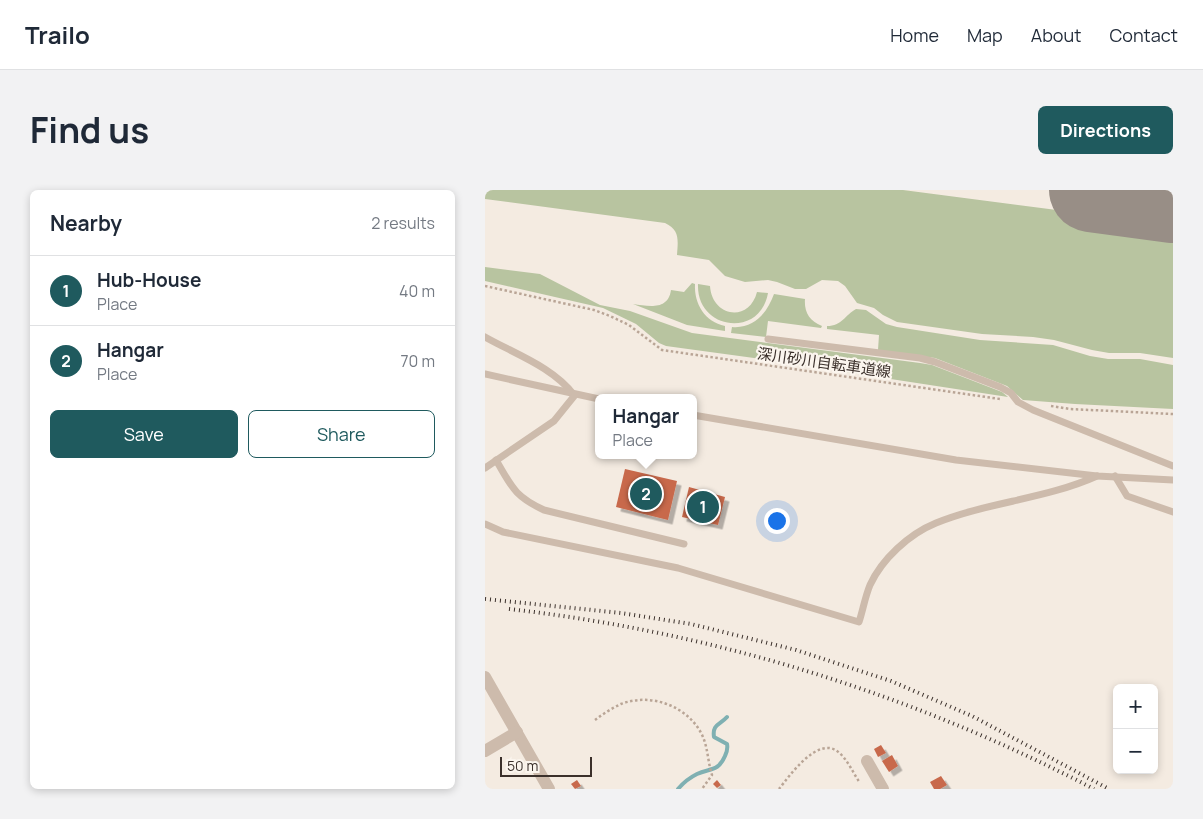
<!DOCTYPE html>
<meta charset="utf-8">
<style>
body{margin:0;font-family:Manrope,"Noto Sans JP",sans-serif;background:#f2f2f3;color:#1f2937}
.controls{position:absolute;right:15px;bottom:15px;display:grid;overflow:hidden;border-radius:8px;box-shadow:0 2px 8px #0003}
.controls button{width:45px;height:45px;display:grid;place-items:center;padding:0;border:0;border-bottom:1px solid #e0e1e3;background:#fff;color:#1f2937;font:25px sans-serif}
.scale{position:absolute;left:15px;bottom:12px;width:92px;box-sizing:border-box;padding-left:5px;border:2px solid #3b302b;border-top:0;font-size:14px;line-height:18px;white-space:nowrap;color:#3b302b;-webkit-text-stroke:4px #fbf5ee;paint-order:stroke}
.you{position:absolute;left:291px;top:330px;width:18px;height:18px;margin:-12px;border:4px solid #fff;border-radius:50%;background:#1a73e8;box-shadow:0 0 0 8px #1a73e833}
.badge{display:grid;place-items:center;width:32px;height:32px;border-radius:50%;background:#1f5a5e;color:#fff;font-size:16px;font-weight:700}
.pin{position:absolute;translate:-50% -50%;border:2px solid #fff;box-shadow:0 1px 5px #0006}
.popup{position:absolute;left:110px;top:204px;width:102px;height:65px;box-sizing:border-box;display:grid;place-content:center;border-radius:8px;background:#fff;filter:drop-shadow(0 1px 4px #0005);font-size:16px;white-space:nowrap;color:#747a83}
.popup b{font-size:19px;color:#1f2937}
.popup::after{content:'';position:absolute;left:50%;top:100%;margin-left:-10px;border:10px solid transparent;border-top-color:#fff}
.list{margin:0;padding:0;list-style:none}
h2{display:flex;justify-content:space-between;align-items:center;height:65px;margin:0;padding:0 20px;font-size:21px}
h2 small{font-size:16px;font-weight:400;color:#747a83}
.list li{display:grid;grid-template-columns:32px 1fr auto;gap:15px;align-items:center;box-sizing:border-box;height:70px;padding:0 20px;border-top:1px solid #e0e1e3}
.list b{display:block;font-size:19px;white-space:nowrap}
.list p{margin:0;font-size:16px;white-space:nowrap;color:#747a83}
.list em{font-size:16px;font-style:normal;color:#747a83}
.actions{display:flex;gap:10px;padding:15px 20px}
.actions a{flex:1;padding:11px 0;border:1px solid #1f5a5e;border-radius:8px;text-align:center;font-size:18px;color:#1f5a5e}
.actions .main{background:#1f5a5e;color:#fff}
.map{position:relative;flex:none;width:688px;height:599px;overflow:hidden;border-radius:8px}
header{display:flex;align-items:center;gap:30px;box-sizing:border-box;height:70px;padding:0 25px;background:#fff;border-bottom:1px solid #e0e1e3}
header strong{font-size:24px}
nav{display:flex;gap:28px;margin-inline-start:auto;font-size:18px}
.intro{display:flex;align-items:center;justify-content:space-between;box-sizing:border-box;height:120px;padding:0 30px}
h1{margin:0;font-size:35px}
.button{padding:12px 22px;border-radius:8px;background:#1f5a5e;color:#fff;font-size:18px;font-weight:700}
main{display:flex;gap:30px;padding:0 30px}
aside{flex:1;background:#fff;border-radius:8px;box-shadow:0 2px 8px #0003}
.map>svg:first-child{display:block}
</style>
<header>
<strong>Trailo</strong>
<nav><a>Home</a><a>Map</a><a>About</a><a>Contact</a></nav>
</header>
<div class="intro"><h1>Find us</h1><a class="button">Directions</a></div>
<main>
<aside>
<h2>Nearby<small>2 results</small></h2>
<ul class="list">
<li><span class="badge">1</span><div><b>Hub-House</b><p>Place</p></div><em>40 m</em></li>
<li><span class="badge">2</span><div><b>Hangar</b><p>Place</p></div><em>70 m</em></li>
</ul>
<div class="actions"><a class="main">Save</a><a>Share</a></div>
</aside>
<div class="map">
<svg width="688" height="599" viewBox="0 0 688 599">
<defs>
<filter id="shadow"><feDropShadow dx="4.5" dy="4.5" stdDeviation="0" flood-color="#0004"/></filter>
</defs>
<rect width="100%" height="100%" fill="#f4ebe1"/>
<!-- green -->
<g fill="#b8c4a0">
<path d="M0,0H418L688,35V168L655,163H624L607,160L569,150L548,147L497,144L412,132L398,125L389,118L372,113L360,96L353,91L337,90L321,99H310L292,92L283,90L260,92L240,86L224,70L192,65C193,50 195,40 180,33L0,9Z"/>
<path d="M0,77L55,84L115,115L145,121L207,143L435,173L447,175L517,202L523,207L269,168L181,156L174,153L151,134L118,118L0,91Z"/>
<path d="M207,93L210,94C209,114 220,132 240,136V141L202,135L148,114C163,116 183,121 186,100L199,102Z"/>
<path d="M213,94L225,96C227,127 264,133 272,102L283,103C275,149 211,140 213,94Z"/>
<path d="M289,104L320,109C319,122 324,131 337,136L336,138L283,131L281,147L246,143L247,137C269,139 282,123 289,104Z"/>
<path d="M371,119L381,120L401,134L412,137L495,150L568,155L605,166L623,169H655L688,175V219L590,214L538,210L522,196L450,168L393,160L394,145L342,139V136C357,136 360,125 371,119Z"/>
</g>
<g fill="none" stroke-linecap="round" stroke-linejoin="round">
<!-- stream -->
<path stroke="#7fb0b2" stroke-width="4" d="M193,599C198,593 204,588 212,584C225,578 233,582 240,566C242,562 243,559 242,554L229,547C227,534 235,535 242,527"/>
<!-- runway -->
<path stroke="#988e86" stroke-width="84" d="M606,0L688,11"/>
</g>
<!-- building -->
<g fill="#c8694b" filter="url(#shadow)">
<path d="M140,279L192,291L183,330L131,317Z"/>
<path d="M204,297L240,307L233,335L197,327Z"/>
<path d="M396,555L401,563L393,567L389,559Z"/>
<path d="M407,565L413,576L404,582L397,571Z"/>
<path d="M456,586L462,595L455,599H449L445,592Z"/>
<path d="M92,590L96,596L90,599L86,594Z"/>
<path d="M232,590L236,595L232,598L228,594Z"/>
</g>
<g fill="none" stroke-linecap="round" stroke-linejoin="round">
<!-- path -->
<g stroke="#b9a596" stroke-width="2.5" stroke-dasharray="2.5 2.5" stroke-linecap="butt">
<path d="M0,96L109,120L125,126L144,135L177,160L515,209"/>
<path d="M566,216L585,219L688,224"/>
<path d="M110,530C118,524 127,518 136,514C167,502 205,517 218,547C223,559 223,573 227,585L217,599"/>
<path d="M294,599C305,585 332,547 352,561C362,568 368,583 375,593"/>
</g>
<!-- service -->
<g stroke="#cdbbac" stroke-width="7">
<path d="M0,147C30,164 68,177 89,205"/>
<path d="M283,149L435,168L450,172L515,197L526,203L533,212L548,220L688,276"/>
<path d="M0,184L114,209"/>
<path d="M208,225L471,270L612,286L688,290"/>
<path d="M11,270C27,297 29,306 59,320L199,354"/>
<path d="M0,278L69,231L90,205"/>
<path d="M630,286L642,306L688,322"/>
<path d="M0,334L18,342L193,378L374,432C378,420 380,407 385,395C397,369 424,344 451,333C503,312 561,309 612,286"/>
</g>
<!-- minor -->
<path stroke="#cdbbac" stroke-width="12" d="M382,571L398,599"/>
<!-- tertiary -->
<g stroke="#cdbbac" stroke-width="12">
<path d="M0,487L64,599"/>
<path d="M0,561L32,542"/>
</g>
<!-- rail -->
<g stroke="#3b302b" stroke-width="4" stroke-dasharray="1 4" stroke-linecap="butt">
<path d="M0,409L136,423L206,434L311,460L406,491L487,526L624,599"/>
<path d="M24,419C228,442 427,504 609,599"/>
</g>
</g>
<g text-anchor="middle" stroke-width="4.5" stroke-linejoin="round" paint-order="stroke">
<!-- street labels -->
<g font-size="15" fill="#3b302b" stroke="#fbf5ee">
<text transform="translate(339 173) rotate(8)" y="5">深川砂川自転車道線</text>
</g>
</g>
</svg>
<div class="controls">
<button>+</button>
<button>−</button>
</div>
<div class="scale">50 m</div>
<div class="you"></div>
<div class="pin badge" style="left:218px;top:317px">1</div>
<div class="pin badge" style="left:161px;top:304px">2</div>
<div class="popup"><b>Hangar</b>Place</div>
</div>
</main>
